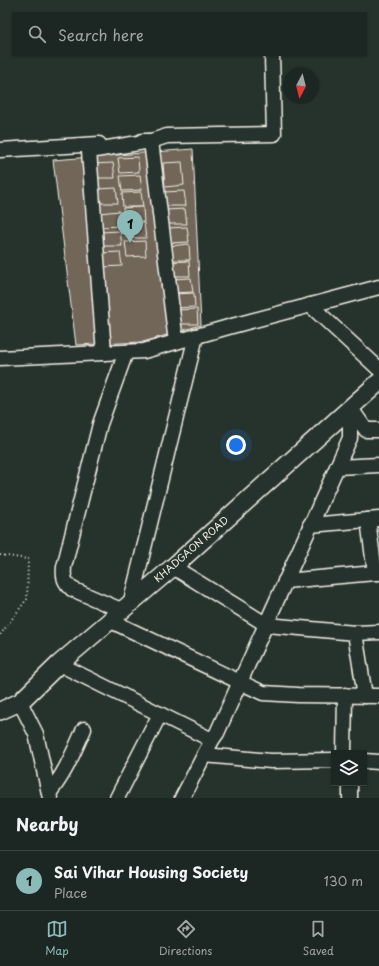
<!DOCTYPE html>
<style>
body{margin:0;font-family:"Playpen Sans",sans-serif;background:#29322f;color:#f1f3f6}
.controls{position:absolute;right:12px;bottom:12px;display:grid;overflow:hidden;border-radius:0px;box-shadow:0 1px 3px #0004}
.controls button{width:36px;height:36px;display:grid;place-items:center;padding:0;border:0;border-bottom:1px solid #3a4340;background:#1c2622;color:#f1f3f6;font:20px sans-serif}
.compass{position:absolute;left:283px;top:68px;width:36px;height:36px;border-radius:50%;background:#1c2622;box-shadow:0 1px 3px #0004;rotate:187deg}
.you{position:absolute;left:236px;top:445px;width:14px;height:14px;margin:-10px;border:3px solid #fff;border-radius:50%;background:#1a73e8;box-shadow:0 0 0 6px #1a73e833}
.badge{display:grid;place-items:center;width:26px;height:26px;border-radius:50%;background:#8bbbb9;color:#111;font-size:13px;font-weight:700}
.pin{position:absolute;translate:-50% -33px;filter:drop-shadow(0 1px 2px #0008)}
.pin::after{content:'';position:absolute;top:21px;width:14px;height:12px;background:inherit;clip-path:polygon(0 0,100% 0,50% 100%)}
.list{margin:0;padding:0;list-style:none}
h2{display:flex;justify-content:space-between;align-items:center;height:52px;margin:0;padding:0 16px;font-size:17px}
h2 small{font-size:13px;font-weight:400;color:#a0a5a5}
.list li{display:grid;grid-template-columns:26px 1fr auto;gap:12px;align-items:center;box-sizing:border-box;height:60px;padding:0 16px;border-top:1px solid #3a4340}
.list b{display:block;font-size:15px;white-space:nowrap}
.list p{margin:0;font-size:13px;white-space:nowrap;color:#a0a5a5}
.list em{font-size:13px;font-style:normal;color:#a0a5a5}
.icon{flex:none;width:22px;height:22px;fill:none;stroke:currentColor;stroke-width:2;stroke-linecap:round;stroke-linejoin:round}
.map{position:relative;flex:none;width:379px;height:798px;overflow:hidden}
.search{position:absolute;background:#1c2622;box-shadow:0 1px 3px #0004;left:12px;right:12px;top:12px;height:44px;display:flex;align-items:center;gap:10px;box-sizing:border-box;padding:0 14px;border-radius:0px;color:#a0a5a5;font-size:15px}
.sheet{height:112px;background:#1c2622}
nav{display:flex;justify-content:space-around;align-items:center;box-sizing:border-box;height:56px;border-top:1px solid #3a4340;background:#1c2622;font-size:11px;color:#a0a5a5}
nav a{display:grid;justify-items:center;gap:2px}
nav .on{color:#8bbbb9}
.map>svg:first-child{display:block}
</style>
<div class="map">
<svg width="379" height="798" viewBox="0 0 379 798">
<rect width="100%" height="100%" fill="#26332d"/>
<filter id="ink" filterUnits="userSpaceOnUse"><feTurbulence type="fractalNoise" baseFrequency=".025" numOctaves="2"/><feDisplacementMap in="SourceGraphic" scale="8" xChannelSelector="R" yChannelSelector="G"/><feConvolveMatrix kernelMatrix="1 2 1 2 8 2 1 2 1" color-interpolation-filters="sRGB"/></filter>
<g filter="url(#ink)">
<!-- building -->
<g fill="#716659" stroke="#f4f1e8">
<path d="M193,149L201,325L143,342L76,345L53,160Z"/>
<path d="M138,157L139,172L120,173L118,158Z"/>
<path d="M182,162L184,185L165,187L163,163Z"/>
<path d="M113,163L115,178H95L93,164Z"/>
<path d="M140,175L142,190L122,191L120,176Z"/>
<path d="M116,188L118,203H98L97,189Z"/>
<path d="M184,191L186,206H166L164,192Z"/>
<path d="M141,192L143,207H123L122,193Z"/>
<path d="M143,207L144,222L124,223L123,208Z"/>
<path d="M185,209L187,224H167L166,210Z"/>
<path d="M119,211L120,226L100,227L99,213Z"/>
<path d="M144,223L146,238H126L125,224Z"/>
<path d="M187,227L189,242L169,243L168,228Z"/>
<path d="M120,231L122,246H102L101,232Z"/>
<path d="M145,241L146,256L127,257L125,242Z"/>
<path d="M189,244L190,260H170L169,246Z"/>
<path d="M120,252L122,266L102,267L101,253Z"/>
<path d="M189,261L190,276H171L169,262Z"/>
<path d="M191,278L193,292L172,293L171,279Z"/>
<path d="M194,293L195,307L175,308L174,294Z"/>
<path d="M197,309L198,324H178L177,310Z"/>
</g>
<g fill="none" stroke-linecap="round" stroke-linejoin="round">
<defs>
<g id="minor">
<path d="M142,141H151L167,136L274,134L272,55"/>
<path d="M0,150L99,144"/>
<path d="M310,305L379,369"/>
<path d="M104,353L89,151L151,141L176,342"/>
<path d="M0,358L144,351L232,326L379,287"/>
<path d="M350,407L366,430H379"/>
<path d="M337,467L379,465"/>
<path d="M368,520L375,573H379"/>
<path d="M310,525L379,519"/>
<path d="M173,567L267,625L355,633L365,696"/>
<path d="M285,581L375,573"/>
<path d="M131,601L196,336"/>
<path d="M121,610L72,589C64,582 63,577 64,567L100,424L126,352"/>
<path d="M109,620L263,693L298,695L379,696"/>
<path d="M355,633L379,632"/>
<path d="M59,664L212,740"/>
<path d="M20,702L36,734L50,798"/>
<path d="M344,753L345,695"/>
<path d="M204,755L271,761L334,760"/>
<path d="M364,761L379,762"/>
<path d="M49,793C65,774 74,751 84,729"/>
<path d="M117,798L160,714"/>
<path d="M182,798L212,740L217,733L350,438V407"/>
<path d="M350,798V783"/>
</g>
<path id="tertiary" d="M0,711L20,702L59,664L173,567L379,382"/>
</defs>
<!-- minor casing -->
<use href="#minor" stroke="#f4f1e8" stroke-width="17"/>
<!-- tertiary casing -->
<use href="#tertiary" stroke="#f4f1e8" stroke-width="20"/>
<!-- path -->
<path stroke="#f4f1e8" stroke-width="2" stroke-dasharray="1 3" stroke-linecap="butt" d="M0,555L28,559L27,599L0,635"/>
<!-- minor -->
<use href="#minor" stroke="#26332d" stroke-width="14"/>
<!-- tertiary -->
<use href="#tertiary" stroke="#26332d" stroke-width="17"/>
</g>
</g>
<g text-anchor="middle" stroke-width="3" stroke-linejoin="round" paint-order="stroke">
<!-- street labels -->
<g font-size="10" fill="#f4f1e8" stroke="#26332d">
<text transform="translate(191 549) rotate(-41)" y="4">KHADGAON ROAD</text>
</g>
</g>
</svg>
<div class="controls">
<button><svg class="icon" aria-label="layers" viewBox="0 0 24 24"><path d="M12 4l9 5-9 5-9-5zM3 14l9 5 9-5"/></svg></button>
</div>
<svg class="compass" viewBox="-18 -18 36 36"><path d="M0-13l5 13h-10z" fill="#e53935"/><path d="M0 13l5-13h-10z" fill="#a0a5a5"/></svg>
<div class="you"></div>
<div class="pin badge" style="left:130px;top:243px">1</div>
<div class="search"><svg class="icon" aria-label="search" viewBox="0 0 24 24"><circle cx="10" cy="10" r="6"/><path d="M15 15l6 6"/></svg>Search here</div>
</div>
<section class="sheet">
<h2>Nearby<small></small></h2>
<ul class="list">
<li><span class="badge">1</span><div><b>Sai Vihar Housing Society</b><p>Place</p></div><em>130 m</em></li>
</ul>
</section>
<nav>
<a class="on"><svg class="icon" aria-label="map" viewBox="0 0 24 24"><path d="M3 6l6-2 6 2 6-2v14l-6 2-6-2-6 2zM9 4v14M15 6v14"/></svg>Map</a>
<a><svg class="icon" aria-label="directions" viewBox="0 0 24 24"><path d="M12 3l9 9-9 9-9-9zM9 14v-3h6M13 9l2 2-2 2"/></svg>Directions</a>
<a><svg class="icon" aria-label="saved" viewBox="0 0 24 24"><path d="M7 4h10v16l-5-4-5 4z"/></svg>Saved</a>
</nav>
